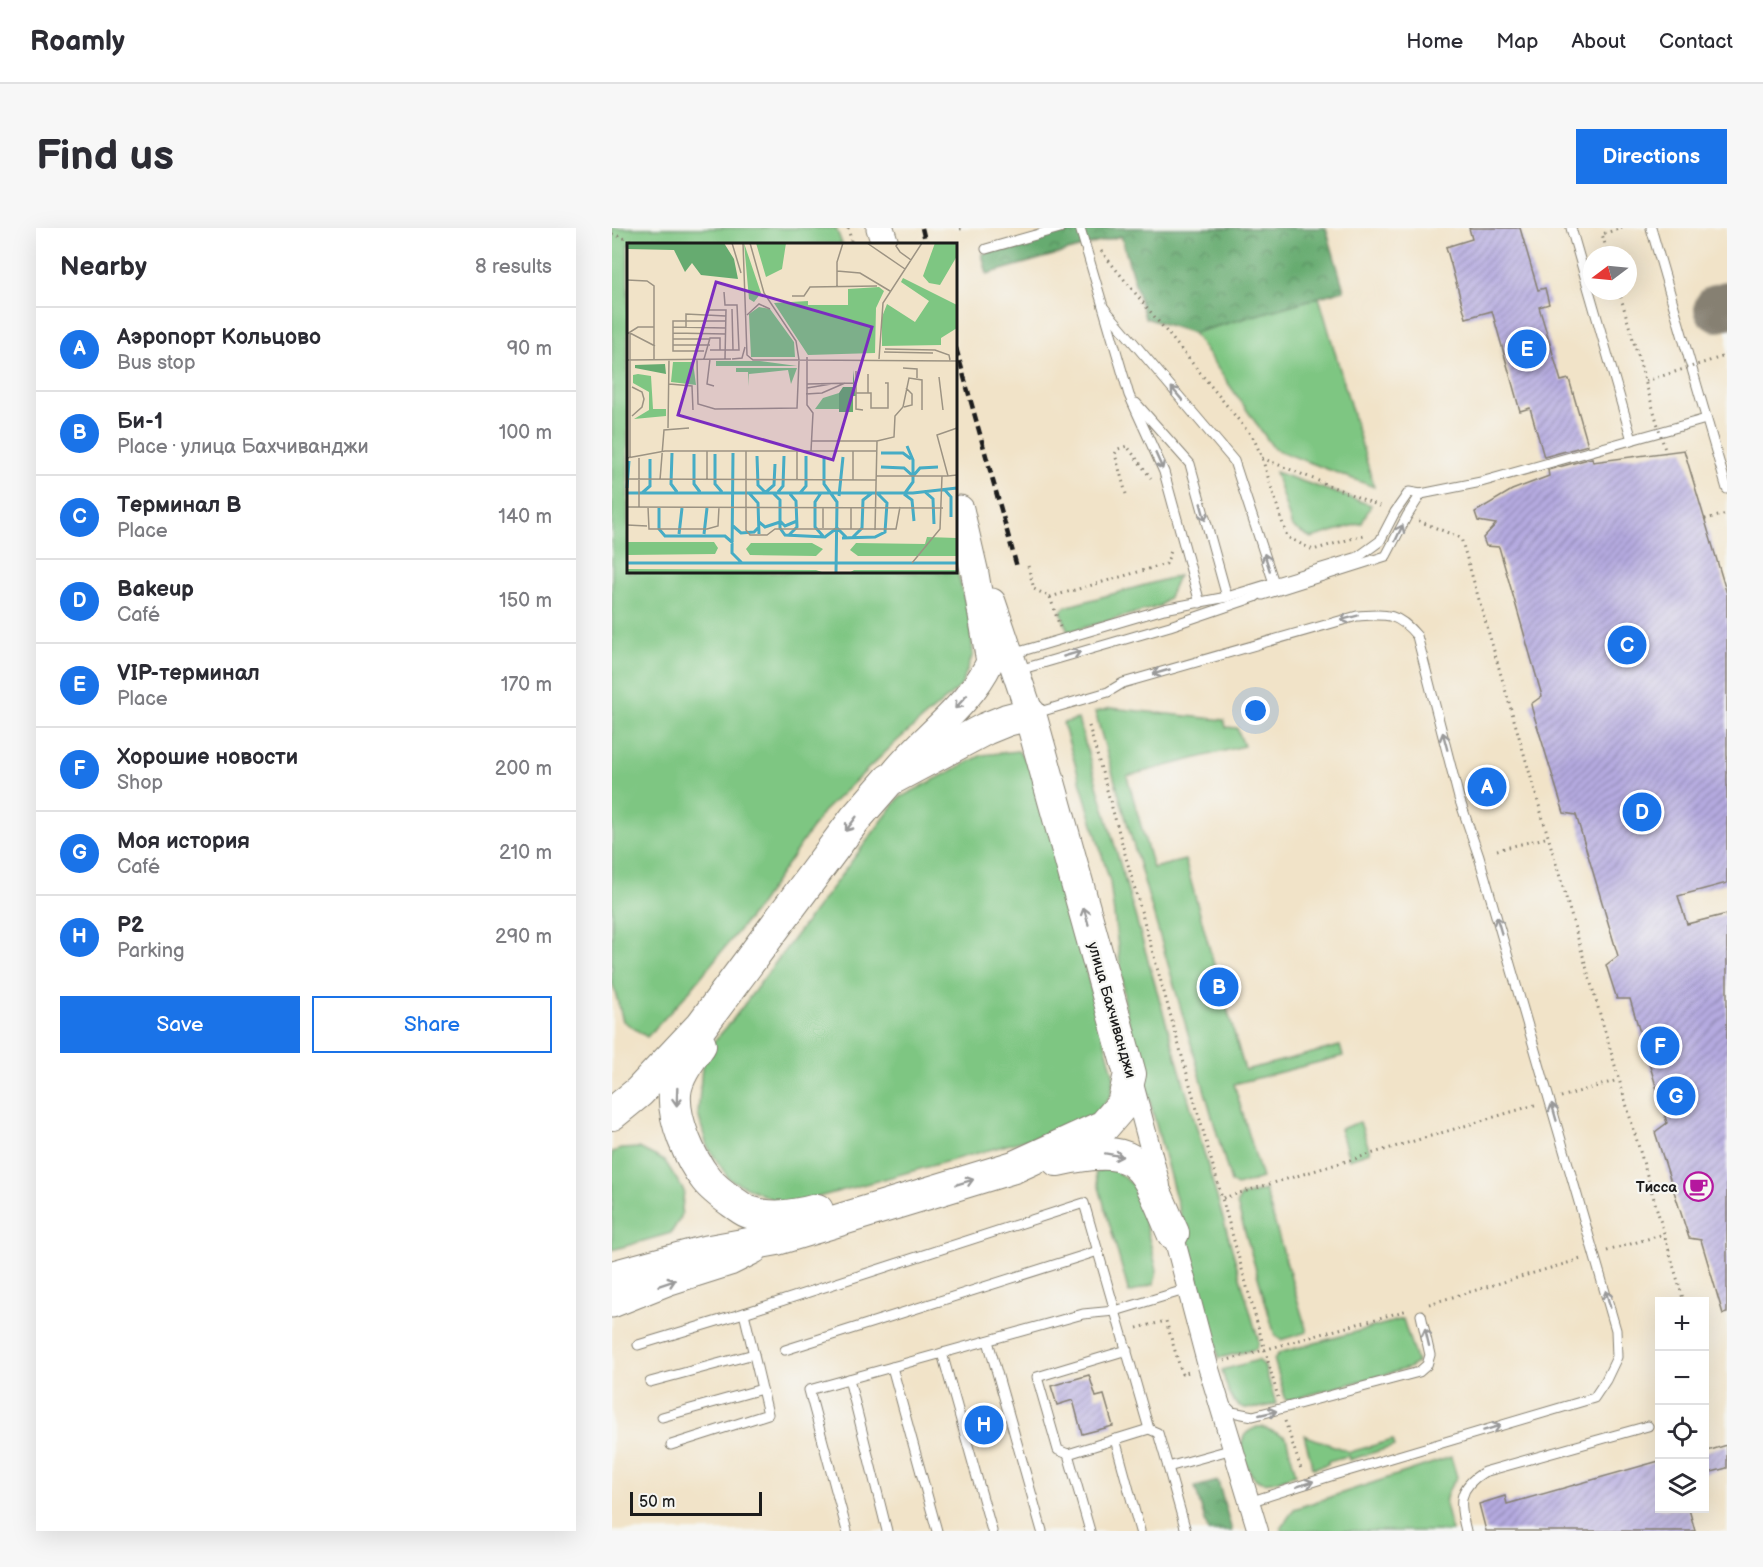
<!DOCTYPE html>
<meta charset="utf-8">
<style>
body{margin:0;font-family:"Balsamiq Sans",sans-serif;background:#f7f7f7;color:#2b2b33}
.controls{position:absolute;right:18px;bottom:18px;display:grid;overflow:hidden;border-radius:0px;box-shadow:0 6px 24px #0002}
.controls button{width:54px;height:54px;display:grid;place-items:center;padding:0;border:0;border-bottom:2px solid #e1e1e2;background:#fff;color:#2b2b33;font:30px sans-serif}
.compass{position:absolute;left:971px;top:18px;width:54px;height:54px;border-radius:50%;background:#fff;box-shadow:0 6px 24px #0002;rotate:254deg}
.scale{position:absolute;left:18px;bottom:15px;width:132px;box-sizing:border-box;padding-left:6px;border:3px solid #1c1c1c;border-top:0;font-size:16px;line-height:21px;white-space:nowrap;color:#1c1c1c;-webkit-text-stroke:4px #f6f6f2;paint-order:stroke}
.you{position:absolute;left:644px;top:483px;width:21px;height:21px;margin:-15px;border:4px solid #fff;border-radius:50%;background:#1a73e8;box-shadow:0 0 0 9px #1a73e833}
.badge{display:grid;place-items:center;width:39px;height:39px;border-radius:50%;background:#1a73e8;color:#fff;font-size:20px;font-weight:700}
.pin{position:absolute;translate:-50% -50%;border:3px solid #fff;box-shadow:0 2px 6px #0006}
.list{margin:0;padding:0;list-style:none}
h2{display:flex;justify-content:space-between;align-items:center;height:78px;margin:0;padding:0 24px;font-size:26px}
h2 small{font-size:20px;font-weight:400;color:#7c7c81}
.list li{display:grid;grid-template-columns:39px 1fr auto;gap:18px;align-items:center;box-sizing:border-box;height:84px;padding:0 24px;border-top:2px solid #e1e1e2}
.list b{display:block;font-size:22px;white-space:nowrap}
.list p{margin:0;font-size:20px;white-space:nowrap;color:#7c7c81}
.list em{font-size:20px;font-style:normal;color:#7c7c81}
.actions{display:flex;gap:12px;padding:18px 24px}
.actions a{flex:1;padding:14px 0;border:2px solid #1a73e8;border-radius:0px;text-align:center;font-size:21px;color:#1a73e8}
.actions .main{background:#1a73e8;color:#fff}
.icon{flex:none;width:33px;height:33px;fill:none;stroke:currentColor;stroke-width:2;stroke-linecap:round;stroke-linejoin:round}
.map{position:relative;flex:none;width:1115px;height:1303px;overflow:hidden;border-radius:0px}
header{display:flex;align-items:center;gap:36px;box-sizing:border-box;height:84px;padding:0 30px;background:#fff;border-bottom:2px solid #e1e1e2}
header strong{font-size:28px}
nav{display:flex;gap:33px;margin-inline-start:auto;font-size:21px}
.intro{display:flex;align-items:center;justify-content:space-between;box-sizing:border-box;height:144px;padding:0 36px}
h1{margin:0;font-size:42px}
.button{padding:15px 27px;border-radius:0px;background:#1a73e8;color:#fff;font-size:21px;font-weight:700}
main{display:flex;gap:36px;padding:0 36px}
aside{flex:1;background:#fff;border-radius:0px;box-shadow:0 6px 24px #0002}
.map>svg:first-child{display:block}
</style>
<header>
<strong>Roamly</strong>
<nav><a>Home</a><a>Map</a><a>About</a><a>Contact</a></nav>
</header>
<div class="intro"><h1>Find us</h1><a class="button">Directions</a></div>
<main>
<aside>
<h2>Nearby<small>8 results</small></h2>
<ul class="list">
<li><span class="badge">A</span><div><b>Аэропорт Кольцово</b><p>Bus stop</p></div><em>90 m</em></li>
<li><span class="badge">B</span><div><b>Би-1</b><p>Place · улица Бахчиванджи</p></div><em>100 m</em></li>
<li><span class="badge">C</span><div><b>Терминал B</b><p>Place</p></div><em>140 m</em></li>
<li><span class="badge">D</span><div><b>Bakeup</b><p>Café</p></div><em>150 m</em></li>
<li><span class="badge">E</span><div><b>VIP-терминал</b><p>Place</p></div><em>170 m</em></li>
<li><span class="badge">F</span><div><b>Хорошие новости</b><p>Shop</p></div><em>200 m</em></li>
<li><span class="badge">G</span><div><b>Моя история</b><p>Café</p></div><em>210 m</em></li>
<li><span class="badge">H</span><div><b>P2</b><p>Parking</p></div><em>290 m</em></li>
</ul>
<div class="actions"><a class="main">Save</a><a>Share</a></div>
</aside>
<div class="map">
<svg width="1115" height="1303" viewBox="0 0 1115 1303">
<defs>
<pattern id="forest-crowns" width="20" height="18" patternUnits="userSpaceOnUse" patternTransform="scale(1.5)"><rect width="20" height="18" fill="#66ab70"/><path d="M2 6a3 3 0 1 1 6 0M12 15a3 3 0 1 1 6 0" fill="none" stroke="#538a5b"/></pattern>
<pattern id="building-hatch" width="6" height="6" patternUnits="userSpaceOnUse" patternTransform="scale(1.5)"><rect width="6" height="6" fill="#b5aae0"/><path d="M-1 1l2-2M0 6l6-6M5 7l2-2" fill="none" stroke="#928ab5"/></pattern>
</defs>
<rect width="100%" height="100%" fill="#f6f6f2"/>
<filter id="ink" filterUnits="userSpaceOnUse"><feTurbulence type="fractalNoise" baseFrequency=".0167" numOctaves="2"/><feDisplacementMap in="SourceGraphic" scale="12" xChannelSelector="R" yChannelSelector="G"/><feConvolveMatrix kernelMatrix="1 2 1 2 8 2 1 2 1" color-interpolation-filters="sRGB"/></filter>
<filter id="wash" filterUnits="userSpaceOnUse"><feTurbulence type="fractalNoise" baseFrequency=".008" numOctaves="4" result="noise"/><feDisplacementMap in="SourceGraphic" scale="24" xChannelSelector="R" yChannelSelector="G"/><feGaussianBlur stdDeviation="1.35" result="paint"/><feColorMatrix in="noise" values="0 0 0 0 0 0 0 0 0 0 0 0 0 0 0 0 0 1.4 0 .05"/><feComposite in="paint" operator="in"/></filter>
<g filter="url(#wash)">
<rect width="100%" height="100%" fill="#f1e3c8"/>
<!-- green -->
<g fill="#7ec682" stroke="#4d714f" stroke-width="1.5">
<path d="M0,0H224L230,16H16V344H344V339L358,390L361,426L349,458L285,513L211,584L145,680L74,767L35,809L11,793L0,753Z"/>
<path d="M707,69L762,259L662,221L581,105Z"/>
<path d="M663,244L759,277L750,295L699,310L680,299Z"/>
<path d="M566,348L557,369L548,378L456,404L449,383L453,379Z"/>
<path d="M499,480L612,492L614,499L625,500L632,518L515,548L541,640L573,632L603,740L594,744L592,749L598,773L605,777H614L633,842L728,818L731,828L622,856L650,950L625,958L619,954L483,484Z"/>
<path d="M466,491L647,1114L644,1121L607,1130L514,785L498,654L451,495Z"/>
<path d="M406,523L421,540L502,849L499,868L475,895L174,978L117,951L95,918L86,886L91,826L119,794L287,570L370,527Z"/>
<path d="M748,894L758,924L737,931L728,901Z"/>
<path d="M27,920L53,933L72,963L69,989L59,1005L0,1022V924L9,921Z"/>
<path d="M498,938L524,959L545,1042L542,1056L517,1065L483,945Z"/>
<path d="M653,962L695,1104L669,1112L663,1108L625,976L628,969Z"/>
<path d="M791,1091L805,1135L797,1140L674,1173L662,1131L667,1125Z"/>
<path d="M646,1132L652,1137L664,1176C624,1187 620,1179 610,1142Z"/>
<path d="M645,1199H651L674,1209L684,1246C673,1249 658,1258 647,1253C636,1248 626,1221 631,1211C633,1204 639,1202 645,1199Z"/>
<path d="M692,1207L738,1224L781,1212L783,1218L737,1232L736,1228L716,1233V1236L701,1240Z"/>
<path d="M839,1229L845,1249C828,1271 833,1278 840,1303H670L669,1300L682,1281Z"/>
</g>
<!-- forest -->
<g fill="url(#forest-crowns)" stroke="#416446" stroke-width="1.5">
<path d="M460,0H714L732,62L581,105L533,90L509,8L375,46L370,26Z"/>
<path d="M606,1253L620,1303H596L583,1259Z"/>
</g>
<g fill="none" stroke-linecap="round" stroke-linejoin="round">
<!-- taxiway -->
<path stroke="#868072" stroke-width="48" d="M1106,80L1115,77"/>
</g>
<g id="blocks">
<!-- building -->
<g fill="url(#building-hatch)">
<path d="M857,0H908L926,62L933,60L937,76L927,79L949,153L957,151L976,217L932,229L918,180L908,183L880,83L854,90L834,19L860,11Z"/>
<path d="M1072,222L1115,366V655L1066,668L1075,696L1115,686V1085L1111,1086L1089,1012L1077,1010L1050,926L1043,904L1055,895L1018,771H1005L994,737L1006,728L964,587L952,585L920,481L919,476L930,468L887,319L874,318L871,310L884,296L866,293L863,284L900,262L937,248L936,242L980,230L981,234Z"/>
<path d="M477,1147L484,1169L492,1167L501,1198L470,1206L461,1172L445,1177L439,1158Z"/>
<path d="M1115,1217V1240L1092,1246V1224Z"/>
<path d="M1047,1233V1281H1077L1083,1303H874L867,1276L893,1268L895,1276Z"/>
</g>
</g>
</g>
<g filter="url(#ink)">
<use href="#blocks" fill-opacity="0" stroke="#868072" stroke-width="1.5"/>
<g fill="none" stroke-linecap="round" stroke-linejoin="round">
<defs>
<g id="service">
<path d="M468,0L517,167L552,244L588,375"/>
<path d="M959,0L1020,212"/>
<path d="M1039,0L1115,261"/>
<path d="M374,21L448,0"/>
<path d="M524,175L578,236L615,369"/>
<path d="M651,367L774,328L795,288L809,266"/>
<path d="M400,426L552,381L615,369L746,329L768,313L783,284L797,264L809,266L869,254L1094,191"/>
<path d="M407,442L558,398L643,369L662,355L622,233L492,80"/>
<path d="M424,485L496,464L511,455L745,388C774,386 785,384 805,408L847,570L867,629L1004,1102L1005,1129L994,1152L982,1170L722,1247L637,1274"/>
<path d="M376,1113L430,1303"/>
<path d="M26,1117L132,1085"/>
<path d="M173,1122L486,1023"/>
<path d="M515,1122L425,1149L446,1222L456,1226L537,1201L546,1205L556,1239L621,1221"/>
<path d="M330,1125L380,1303"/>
<path d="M280,1139L325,1303"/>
<path d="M237,1151L275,1303"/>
<path d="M38,1154L142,1126"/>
<path d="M611,1175L620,1184L641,1188L807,1144L815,1137L818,1127L809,1087"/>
<path d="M50,1189L150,1161"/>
<path d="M503,1211L528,1303"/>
<path d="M59,1217L156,1186L132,1085L472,975L537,1201"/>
<path d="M456,1226L478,1303"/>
<path d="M556,1239L574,1303"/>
<path d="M235,1303L197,1162L471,1086L503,1083L576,1061"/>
<path d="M854,1303C847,1276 845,1260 872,1244L1036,1198"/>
</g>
<g id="minor">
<path d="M520,852L548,957"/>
<path d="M558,994L596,1138L646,1303"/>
</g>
<g id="secondary">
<path d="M268,0L273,16"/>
<path d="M380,374L418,486"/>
<path d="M283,544C313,507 357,478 378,434L363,346L348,281"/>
<path d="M0,1076L55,1054L118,1034L142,1022"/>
</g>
<g id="trunk">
<path d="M88,817C78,831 64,849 63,866C61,892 78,931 94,951C101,960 112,968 122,975C127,978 132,983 137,984C159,992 184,988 205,982"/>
<path d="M0,886L27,864L90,797L243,591L277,552L373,501L395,492L418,486L518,846L511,876L492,898L402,939L165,1011L92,1024L0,1049"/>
<path d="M445,932C530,914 530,934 561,1005"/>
</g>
</defs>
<!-- service casing -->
<use href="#service" stroke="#868072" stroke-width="11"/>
<!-- minor casing -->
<use href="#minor" stroke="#868072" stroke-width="22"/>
<!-- secondary casing -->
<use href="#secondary" stroke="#868072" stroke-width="29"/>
<!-- trunk casing -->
<use href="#trunk" stroke="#868072" stroke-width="34"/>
<!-- path -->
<g stroke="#868072" stroke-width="3" stroke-dasharray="1.5 4.5" stroke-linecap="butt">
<path d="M236,0L240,16"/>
<path d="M348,1L353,0"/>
<path d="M0,6L30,16"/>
<path d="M489,23L642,211L650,230L675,309L701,322L752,307"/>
<path d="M996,27L990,6L1010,0"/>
<path d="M650,230L770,279"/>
<path d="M514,266L503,226L506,221L515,218L539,250"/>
<path d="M1093,291L1115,286"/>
<path d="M807,293L849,310L1072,1074"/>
<path d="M416,338L422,361L438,369L448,399"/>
<path d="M438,369L554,336L559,323"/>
<path d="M477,498L666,1169"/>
<path d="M885,622L937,609"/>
<path d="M949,869L1006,852"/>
<path d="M611,970L926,876"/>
<path d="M995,1023L1052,1006"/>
<path d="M817,1076L969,1031"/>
<path d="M525,1100L554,1093L570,1146L580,1143"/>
<path d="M612,1133L796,1082"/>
<path d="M1092,1139L1095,1146"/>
<path d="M673,1193L690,1244"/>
</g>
<!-- service -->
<use href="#service" stroke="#fff" stroke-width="9"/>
<!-- minor -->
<use href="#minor" stroke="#fff" stroke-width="20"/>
<!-- secondary -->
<use href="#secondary" stroke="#fff" stroke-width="27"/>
<!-- trunk -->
<use href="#trunk" stroke="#fff" stroke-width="32"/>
<!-- rail -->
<g stroke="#1c1c1c" stroke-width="4.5" stroke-dasharray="9 4.5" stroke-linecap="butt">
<path d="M310,0L314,16"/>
<path d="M344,120L405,339"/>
</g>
<!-- path-bridge -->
<g stroke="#868072" stroke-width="3" stroke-dasharray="1.5 4.5" stroke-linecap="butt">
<path d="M1007,63L1054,225"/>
<path d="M1034,153L1113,128L1115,125"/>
</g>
</g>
<!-- one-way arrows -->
<defs><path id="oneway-shaft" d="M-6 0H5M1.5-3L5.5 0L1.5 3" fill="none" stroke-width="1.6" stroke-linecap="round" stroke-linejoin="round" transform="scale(1.5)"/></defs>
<g stroke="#999">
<use href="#oneway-shaft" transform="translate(565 166) rotate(-130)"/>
<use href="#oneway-shaft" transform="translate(547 233) rotate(66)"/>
<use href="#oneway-shaft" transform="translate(591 284) rotate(75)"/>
<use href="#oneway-shaft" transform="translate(787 305) rotate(-65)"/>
<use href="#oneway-shaft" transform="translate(655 334) rotate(-108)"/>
<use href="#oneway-shaft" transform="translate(737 390) rotate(165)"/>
<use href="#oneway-shaft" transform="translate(460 426) rotate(-16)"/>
<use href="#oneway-shaft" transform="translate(549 444) rotate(164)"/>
<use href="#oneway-shaft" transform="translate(349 474) rotate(132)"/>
<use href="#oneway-shaft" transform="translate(833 513) rotate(-105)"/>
<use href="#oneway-shaft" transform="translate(239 596) rotate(127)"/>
<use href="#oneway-shaft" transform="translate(474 688) rotate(-106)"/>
<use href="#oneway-shaft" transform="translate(887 697) rotate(-106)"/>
<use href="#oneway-shaft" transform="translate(65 869) rotate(92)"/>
<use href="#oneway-shaft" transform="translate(942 884) rotate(-106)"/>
<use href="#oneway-shaft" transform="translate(502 927) rotate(10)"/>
<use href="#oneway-shaft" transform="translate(353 954) rotate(-17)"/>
<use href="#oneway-shaft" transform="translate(55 1055) rotate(-19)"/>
<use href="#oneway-shaft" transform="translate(996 1071) rotate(-105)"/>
<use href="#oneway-shaft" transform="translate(815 1109) rotate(-103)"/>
<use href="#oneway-shaft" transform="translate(656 1185) rotate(-13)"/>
<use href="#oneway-shaft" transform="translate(880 1200) rotate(-17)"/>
<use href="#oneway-shaft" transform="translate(693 1256) rotate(-18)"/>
</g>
</g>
<!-- icons -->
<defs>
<symbol id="cafe-ring" viewBox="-11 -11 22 22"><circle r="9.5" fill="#f6f6f2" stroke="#b5179e" stroke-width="1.5"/><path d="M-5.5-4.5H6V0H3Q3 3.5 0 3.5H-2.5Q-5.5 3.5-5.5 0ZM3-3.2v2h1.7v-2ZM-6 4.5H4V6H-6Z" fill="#b5179e"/></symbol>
</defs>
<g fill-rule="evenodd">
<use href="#cafe-ring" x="1070" y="942" width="33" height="33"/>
</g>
<g text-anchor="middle" stroke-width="4.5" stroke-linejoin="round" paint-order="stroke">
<!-- street labels -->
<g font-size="15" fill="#1c1c1c" stroke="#f6f6f2">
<text transform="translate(500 782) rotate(74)" y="5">улица Бахчиванджи</text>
</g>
<!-- poi labels -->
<g font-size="15" font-weight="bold" fill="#1c1c1c" stroke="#f6f6f2" text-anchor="end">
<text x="1065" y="964">Тисса</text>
</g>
</g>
<!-- overview -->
<g transform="translate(15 15)">
<rect width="330" height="330" fill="#f1e3c8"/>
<path d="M117,0L134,50L127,59L122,56ZM129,0H159L155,26L139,34ZM308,0H330V13L313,42L302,40L296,33ZM276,35L330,62V85L314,95V102L255,103V74L260,61L288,79L302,58L274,39ZM252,44L257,48L249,65L248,110L181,112L147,60L181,58V62H221V46ZM132,64L143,66L167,99L168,114H124L122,71ZM89,118H133L170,123H89ZM46,119H66L69,142L44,139ZM170,125L164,141L161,127L122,131V143L121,129H109V125ZM11,131L24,133L26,166H39V173L7,176L22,167V149L6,140V132ZM212,150V166H188L196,155ZM300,294L330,295V313H231L223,307L229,300L298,301ZM0,299H87L91,305L88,311L0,312ZM124,300H185L196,306L189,313L123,312L119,306ZM0,326L189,327L198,330H0ZM227,327H330V330H222Z" fill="#7ec682"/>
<path d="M0,0H97L107,16L111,36L74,32L65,20L58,29L47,7L0,6ZM38,121L39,131L8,125V122ZM226,127L229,153H226V169H212V150L216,144H226Z" fill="#66ab70"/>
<path fill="none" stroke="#46acc5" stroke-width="3" d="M45,210L44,241L50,249M106,210L105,310L115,320M254,210H276L284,216M67,211V241L73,249M88,211V241L95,249M130,213L131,242L139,250M197,213V241L210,259L209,330M254,224L277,225L286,233L293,225L311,224M0,245L2,218M317,246L324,254V274M297,248L306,256L307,281M139,249L147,242L148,221M151,249L156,243L157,213M0,250H286L330,245M15,250L23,243V216M122,250L131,260L132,291M146,250L153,257V285L158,292L198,294L210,285L219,294M173,250L179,243V213M194,250L188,259V284L196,293M278,250L286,239V217L280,203M277,251L285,257L287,278M212,253L216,214M32,265V286L38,293H98L106,300M153,278L158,283L170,278M132,279L138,284L153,279M106,283L114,290L127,289L132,284M52,291L55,265M77,291L80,265M161,293L170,284L169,258L163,251M226,294L235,285L236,257L245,250M215,295L248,294L258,289L260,260L250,250M0,320H330"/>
<path fill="none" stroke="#9c9383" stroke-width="1.5" d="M105,0L114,30M116,0L120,112L126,117H172L169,98L137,50L123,0M240,0L278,26M271,0L269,3L273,9L284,17M210,28L233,30L263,48M0,37L20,38L27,43V117M210,44V19L216,0M165,53H177L183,44L250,43M105,66L106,107M80,67H99L98,116M120,72L132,61L143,66M46,84L99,85M59,84V71L99,73M46,90L99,91M0,91L11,84H27M46,96H82M46,102H83M258,106L308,107L322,112L323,117M83,107H112L110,62H98L97,49M77,108H46V78H99M257,109L306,110M180,114V162L186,170L184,208M70,116L71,161L88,166L170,165L172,118M77,116L83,95H93V107M83,116L80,141L87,143M105,116L115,115L118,104M252,116L256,60L295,0M0,117L104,116M172,117L330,118M276,125L290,126V135M241,131V150M312,134L316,167M229,140V166L236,167M42,141L65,143L66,167M180,141L229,140V128M5,144L15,149L17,156L15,164L5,173M180,145L204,141M229,150H244V165H261V140H258M179,151L195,150L218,140M277,164L285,162V151L279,145M41,185L42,116M330,185L310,192L321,233L330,232M184,198H250L248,287M250,198L267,194L268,173L276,164L282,135L295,137V167M80,208V237M119,208V287L123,292H140L148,286H269L273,264M170,208V237M0,215L38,208H250M3,215V90L28,103M249,233H315M0,236L249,237M33,237L37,187L62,185M226,237V208M0,264L316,265M12,264V215M21,264L22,286H80L91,283L92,264M196,264V285M0,282L20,283M224,286V265M285,320L313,286L315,233H321"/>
<path fill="#7b2cbf" fill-opacity="0.15" stroke="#7b2cbf" stroke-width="3" d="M89,39L245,84L206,217L51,172Z"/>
<rect width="330" height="330" fill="none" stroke="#1c1c1c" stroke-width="3"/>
</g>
</svg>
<div class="controls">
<button>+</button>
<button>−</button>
<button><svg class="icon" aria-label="locate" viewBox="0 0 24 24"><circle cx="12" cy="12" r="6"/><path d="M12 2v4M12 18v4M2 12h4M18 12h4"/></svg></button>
<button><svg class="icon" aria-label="layers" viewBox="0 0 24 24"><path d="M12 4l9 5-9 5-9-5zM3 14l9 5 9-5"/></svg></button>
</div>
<svg class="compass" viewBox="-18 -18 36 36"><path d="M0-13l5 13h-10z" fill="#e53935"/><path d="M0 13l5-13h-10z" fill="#7c7c81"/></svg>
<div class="scale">50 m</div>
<div class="you"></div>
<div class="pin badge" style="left:875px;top:559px">A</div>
<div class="pin badge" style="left:607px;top:759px">B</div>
<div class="pin badge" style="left:1015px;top:417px">C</div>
<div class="pin badge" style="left:1030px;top:584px">D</div>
<div class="pin badge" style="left:915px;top:121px">E</div>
<div class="pin badge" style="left:1048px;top:818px">F</div>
<div class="pin badge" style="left:1064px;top:868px">G</div>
<div class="pin badge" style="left:372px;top:1197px">H</div>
</div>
</main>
